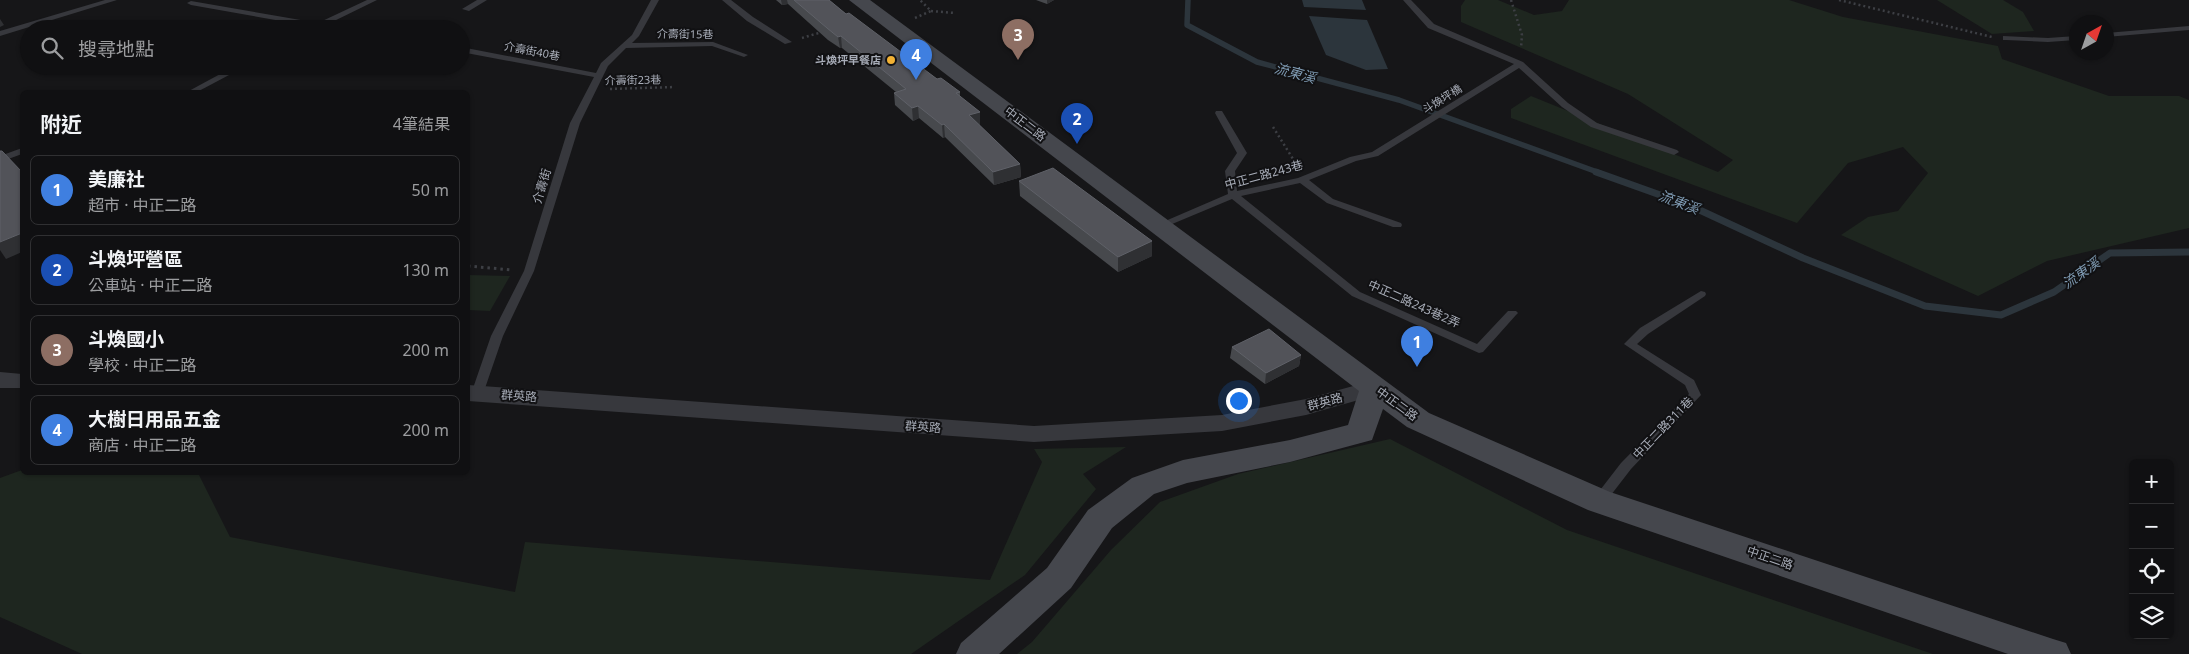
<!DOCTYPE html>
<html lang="zh-TW">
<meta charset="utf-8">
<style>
body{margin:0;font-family:"Noto Sans","Noto Sans TC",sans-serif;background:#1e1e20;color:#f1f3f6}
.controls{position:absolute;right:15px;bottom:15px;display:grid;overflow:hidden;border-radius:8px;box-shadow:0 1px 4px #0004}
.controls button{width:45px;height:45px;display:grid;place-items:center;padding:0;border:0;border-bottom:1px solid #303032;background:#101012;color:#f1f3f6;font:25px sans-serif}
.compass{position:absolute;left:2069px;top:15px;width:45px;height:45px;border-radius:50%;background:#101012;box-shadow:0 1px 4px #0004;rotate:40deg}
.you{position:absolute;left:1238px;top:400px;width:18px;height:18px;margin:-12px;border:4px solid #fff;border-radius:50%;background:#1a73e8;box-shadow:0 0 0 8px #1a73e833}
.badge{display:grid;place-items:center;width:32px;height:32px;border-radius:50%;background:#7c3aed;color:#fff;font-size:16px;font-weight:700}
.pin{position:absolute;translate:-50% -41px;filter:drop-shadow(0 1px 2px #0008)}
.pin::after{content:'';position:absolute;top:26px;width:18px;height:15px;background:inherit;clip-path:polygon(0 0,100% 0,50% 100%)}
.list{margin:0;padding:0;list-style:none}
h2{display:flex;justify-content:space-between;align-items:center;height:65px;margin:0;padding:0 20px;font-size:21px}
h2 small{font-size:16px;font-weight:400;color:#9c9d9f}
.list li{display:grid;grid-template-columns:32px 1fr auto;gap:15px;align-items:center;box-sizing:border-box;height:70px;margin:0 10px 10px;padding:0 10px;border:1px solid #303032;border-radius:8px}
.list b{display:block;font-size:19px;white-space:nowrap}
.list p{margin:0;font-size:16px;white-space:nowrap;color:#9c9d9f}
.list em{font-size:16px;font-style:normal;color:#9c9d9f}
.icon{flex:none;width:28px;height:28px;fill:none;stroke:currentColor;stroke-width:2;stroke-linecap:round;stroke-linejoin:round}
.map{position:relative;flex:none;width:2189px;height:654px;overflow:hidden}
.search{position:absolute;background:#101012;box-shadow:0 1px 4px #0004;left:20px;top:20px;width:450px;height:55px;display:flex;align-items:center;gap:12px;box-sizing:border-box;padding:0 18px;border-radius:28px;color:#9c9d9f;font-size:19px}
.panel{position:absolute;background:#101012;box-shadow:0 1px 4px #0004;left:20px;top:90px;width:450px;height:385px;border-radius:8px}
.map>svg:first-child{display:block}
</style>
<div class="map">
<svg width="2189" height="654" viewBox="0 0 2189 654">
<rect width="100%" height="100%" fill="#161618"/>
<!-- green -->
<g fill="#1e261f">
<path d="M1465,0H1498L1534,15L1562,11L1569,0H1789L1843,17L1998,46L2002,59L2109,96H2179L2189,100V228L2047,261L1978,296L1841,235L1868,217L1898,211L1928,173L1903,147L1848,163L1797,223L1511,118V109L1531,96L1718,172L1733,160L1628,94L1461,22V6Z"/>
<path d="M1937,0H2003L2023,12L2034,31L1992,34Z"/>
<path d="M468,275L510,276L490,311L468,310Z"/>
<path d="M1390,439L1567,530L1933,654H1017L1032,642L1111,550L1160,502L1238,474Z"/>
<path d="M1126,447L1083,474L1096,489L1025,575L911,654H82L0,617V478L22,470V472L198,473L230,537L515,592L525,542L990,580L1042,462L1034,449Z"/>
</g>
<!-- water -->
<g fill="#2c353c">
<path d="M1302,0H1362L1366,10L1304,7Z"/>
<path d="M1309,16L1367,20L1388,69L1366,70L1326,55Z"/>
</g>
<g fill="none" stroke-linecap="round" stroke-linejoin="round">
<!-- stream-far1 -->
<path stroke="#2c353c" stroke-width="5.5" d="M1188,0L1187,25L1257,62L1399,100L1600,173"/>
<!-- stream -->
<path stroke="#2c353c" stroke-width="7" d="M1596,172L1691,206L1803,258L1925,306L2001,315L2054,292L2110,253L2189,252"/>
<!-- path-far1 -->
<g stroke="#3d3f44" stroke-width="2.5" stroke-dasharray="2 3" stroke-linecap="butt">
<path d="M1511,0L1522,35L1521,48"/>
<path d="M1839,0L1992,37"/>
<path d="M931,11L955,13"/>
<path d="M915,18L931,11L920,0"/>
<path d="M802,38L822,32"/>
<path d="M610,89L674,87"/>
<path d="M1273,127L1298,167"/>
</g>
<!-- path -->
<path stroke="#3d3f44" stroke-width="3" stroke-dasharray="2.5 4" stroke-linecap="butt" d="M468,266L512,270"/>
<!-- lane -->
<g fill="#37383d" fill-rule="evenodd">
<path d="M105,0H117L0,36V31Z"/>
<path d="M367,0H377L328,24L345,29H326L191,5L187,3L191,1L318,23Z"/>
<path d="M477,0H487L469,11L462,9Z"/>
<path d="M651,0H659L639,36L632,43L713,42L748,55L744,57L712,46L626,48L608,66L580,123L534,271L503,336L483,394L477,398L473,397L471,394L491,336L524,271L570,123L594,77L461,52V47L596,73L601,63L632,35Z"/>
<path d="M722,0H731L753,17L792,42L785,44L747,21Z"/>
<path d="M1403,0H1411L1434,24L1523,62L1568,103L1597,123L1677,150L1679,152L1674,155L1671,154L1591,127L1562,107L1519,68L1378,156L1356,161L1309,180L1333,199L1401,223L1402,225L1401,227H1393L1327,203L1300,183L1241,196L1360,292L1477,344L1508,311H1516L1518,313L1516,315L1483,352L1479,353L1352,296L1232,199L1165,227L1161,228L1156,225L1228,194L1225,171L1237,153L1215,113L1216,111H1222L1247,153L1235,171L1237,191L1298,178L1350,157L1372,152L1514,64L1428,28Z"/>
<path d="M2189,26V30L2106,37V33Z"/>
<path d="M2003,36L2048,38L2076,36V40L2048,42L2006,40H2003Z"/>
<path d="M235,66H246L197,92H187Z"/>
<path d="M22,148V154L0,162V156Z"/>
<path d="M1701,291L1705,292L1706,294L1705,296L1648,334L1637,344L1694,380L1701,395L1631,469L1604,504L1599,506L1594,504L1592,501L1594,498L1621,463L1689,394L1685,385L1624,344L1640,328Z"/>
</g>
<!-- street -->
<g fill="#37383d" fill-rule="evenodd">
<path d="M0,372L22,374V388H0Z"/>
<path d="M1375,380L1383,383L1386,388L1383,393L1306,415L1222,431L1034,442L468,401V385L1034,426L1222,415L1306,399Z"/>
</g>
<!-- secondary -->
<path fill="#45474d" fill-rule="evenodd" d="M849,0H870L1429,413L1610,492L2053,639L2066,643L2071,654H2008L1588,510L1407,427L1383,409L1372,440L1290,462L1187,483L1154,494L1112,528L1071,588L999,654H956L961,643L1047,568L1088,510L1132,478L1183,460L1290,440L1348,425L1359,391Z"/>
</g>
<!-- wall -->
<g fill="#47494d">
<path d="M776,0H829L846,14L937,79L960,92V97L980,112V124L979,125L1020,164L1021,177L994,185L945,137L943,138L919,118L913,121L895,105L894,93L896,92L842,48H840L828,40L788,4L782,5Z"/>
<path d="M1036,0H1054L1047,4Z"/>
<path d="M1019,181L1152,241V256L1118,272L1020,196Z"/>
<path d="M1232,347L1301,355L1299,366L1265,384L1230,358Z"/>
</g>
<!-- shaded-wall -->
<g fill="#2f3033">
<path d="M781,0H787L788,4L782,5Z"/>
<path d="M1047,0H1054L1047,4Z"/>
<path d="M0,19L4,25L0,27Z"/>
<path d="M841,36L842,48H840L838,37Z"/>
<path d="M918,106L919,118L913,121L912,108Z"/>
<path d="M980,112V124L970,128L969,115Z"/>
<path d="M944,124L945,137L943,138L942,125Z"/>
<path d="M1020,164L1021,177L994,185L993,172Z"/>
<path d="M22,233V252L6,259L0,250V242Z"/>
<path d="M1152,241V256L1118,272V257Z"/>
<path d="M1301,355L1299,366L1265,384L1266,373Z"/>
</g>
<!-- building -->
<g fill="#525359" stroke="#5f6168">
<path d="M794,0H829L846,14L849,13L937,79L941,78L960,92L956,93L980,112L969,115L1020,164L993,172L944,124L942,125L918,106L912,108L894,93L906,89L841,36L838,37L827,28Z"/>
<path d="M0,151H2L22,172V233L0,242Z"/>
<path d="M1053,168L1152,241L1118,257L1019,181Z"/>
<path d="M1269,329L1301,355L1266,373L1232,347Z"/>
</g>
<!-- markers -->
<circle fill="#f2b134" stroke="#111113" stroke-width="2" cx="891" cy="60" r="5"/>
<g text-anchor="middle" stroke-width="4" stroke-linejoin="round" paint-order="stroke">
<!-- far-street labels -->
<g font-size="11" fill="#a8adb8" stroke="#111113">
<text transform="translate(685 34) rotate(1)" y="4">介壽街15巷</text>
<text transform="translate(532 51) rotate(11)" y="4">介壽街40巷</text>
<text transform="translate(633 80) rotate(-1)" y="4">介壽街23巷</text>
<text transform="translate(1442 99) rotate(-32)" y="4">斗煥坪橋</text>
</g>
<!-- far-poi labels -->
<g font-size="11" font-weight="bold" fill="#a8adb8" stroke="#111113" text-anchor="end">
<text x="881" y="64">斗煥坪早餐店</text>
</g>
<!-- street labels -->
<g font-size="12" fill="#a8adb8" stroke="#111113">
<text transform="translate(1025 124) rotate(37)" y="4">中正二路</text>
<text transform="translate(1264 175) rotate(-15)" y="4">中正二路243巷</text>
<text transform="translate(542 186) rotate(-73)" y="4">介壽街</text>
<text transform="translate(1414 304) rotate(24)" y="4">中正二路243巷2弄</text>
<text transform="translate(519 396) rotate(4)" y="4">群英路</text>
<text transform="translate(1325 402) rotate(-15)" y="4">群英路</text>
<text transform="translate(1397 404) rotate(36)" y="4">中正二路</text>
<text transform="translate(923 427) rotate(4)" y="4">群英路</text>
<text transform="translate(1663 428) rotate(-46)" y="4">中正二路311巷</text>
<text transform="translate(1770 558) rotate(19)" y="4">中正二路</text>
</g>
<!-- water labels -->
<g font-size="14" font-style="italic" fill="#7f9bb3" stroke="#111113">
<text transform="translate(1295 73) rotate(15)" y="5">流東溪</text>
<text transform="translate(1679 202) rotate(21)" y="5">流東溪</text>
<text transform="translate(2081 273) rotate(-35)" y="5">流東溪</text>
</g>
</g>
</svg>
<div class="controls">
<button>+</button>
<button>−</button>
<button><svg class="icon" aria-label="locate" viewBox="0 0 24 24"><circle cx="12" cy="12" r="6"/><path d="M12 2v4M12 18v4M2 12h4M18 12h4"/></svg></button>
<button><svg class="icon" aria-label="layers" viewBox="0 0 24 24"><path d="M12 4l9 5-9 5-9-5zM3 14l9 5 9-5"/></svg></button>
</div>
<svg class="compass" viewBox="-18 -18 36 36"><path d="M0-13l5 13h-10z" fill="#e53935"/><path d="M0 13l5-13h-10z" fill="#9c9d9f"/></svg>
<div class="you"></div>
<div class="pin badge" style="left:1417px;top:367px;background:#3f7fe0">1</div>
<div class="pin badge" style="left:1077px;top:144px;background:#1a4fb4">2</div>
<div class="pin badge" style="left:1018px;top:60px;background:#8d6e63">3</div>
<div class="pin badge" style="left:916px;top:80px;background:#3f7fe0">4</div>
<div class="search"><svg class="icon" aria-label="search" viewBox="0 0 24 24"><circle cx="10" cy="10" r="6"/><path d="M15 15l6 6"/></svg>搜尋地點</div>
<section class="panel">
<h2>附近<small>4筆結果</small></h2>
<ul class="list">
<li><span class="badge" style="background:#3f7fe0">1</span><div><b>美廉社</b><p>超市 · 中正二路</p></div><em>50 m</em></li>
<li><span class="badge" style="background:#1a4fb4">2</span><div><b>斗煥坪營區</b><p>公車站 · 中正二路</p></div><em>130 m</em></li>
<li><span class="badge" style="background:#8d6e63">3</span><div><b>斗煥國小</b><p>學校 · 中正二路</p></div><em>200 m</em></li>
<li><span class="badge" style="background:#3f7fe0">4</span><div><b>大樹日用品五金</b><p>商店 · 中正二路</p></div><em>200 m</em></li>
</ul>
</section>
</div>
